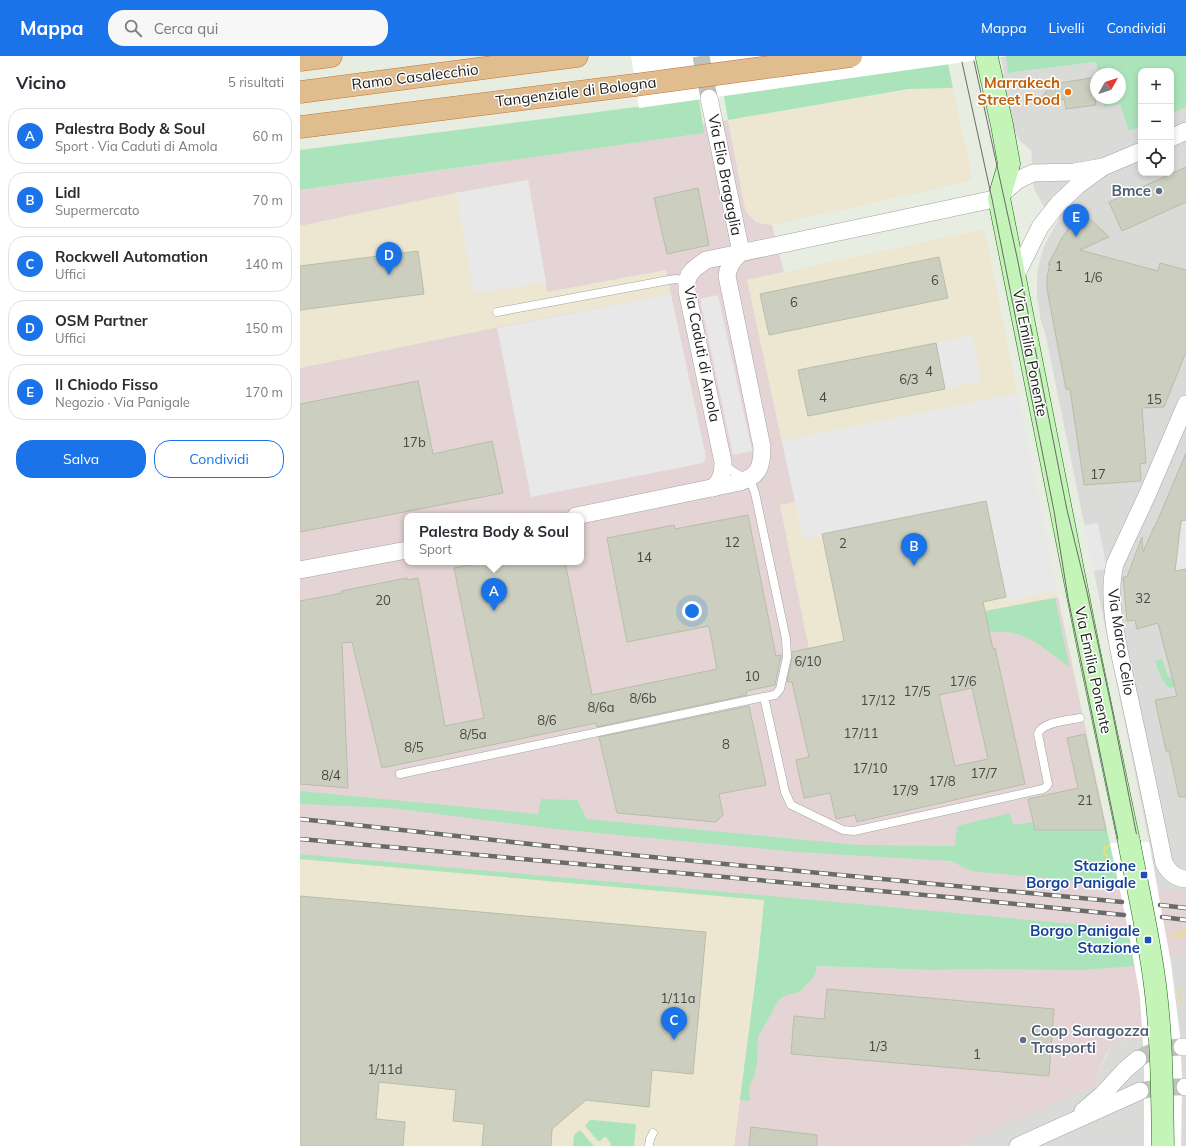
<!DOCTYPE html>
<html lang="it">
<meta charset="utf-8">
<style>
body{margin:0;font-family:Mulish,sans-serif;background:#f7f7f7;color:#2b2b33}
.controls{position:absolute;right:12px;top:12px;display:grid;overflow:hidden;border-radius:8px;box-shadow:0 2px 6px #0003}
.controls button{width:36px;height:36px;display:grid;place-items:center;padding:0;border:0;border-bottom:1px solid #e1e1e2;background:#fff;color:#2b2b33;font:20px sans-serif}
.compass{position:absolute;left:790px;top:12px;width:36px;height:36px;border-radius:50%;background:#fff;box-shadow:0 2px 6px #0003;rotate:51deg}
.you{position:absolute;left:392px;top:555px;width:14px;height:14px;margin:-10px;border:3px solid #fff;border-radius:50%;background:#1a73e8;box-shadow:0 0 0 6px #1a73e833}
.badge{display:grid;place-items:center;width:26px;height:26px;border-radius:50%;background:#1a73e8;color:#fff;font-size:13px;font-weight:700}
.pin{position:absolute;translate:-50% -33px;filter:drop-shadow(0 1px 2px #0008)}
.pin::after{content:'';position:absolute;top:21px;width:14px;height:12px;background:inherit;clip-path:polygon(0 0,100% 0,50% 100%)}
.popup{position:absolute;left:104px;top:457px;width:180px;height:52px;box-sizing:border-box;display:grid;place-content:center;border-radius:8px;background:#fff;filter:drop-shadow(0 1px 3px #0005);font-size:13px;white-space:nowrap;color:#7c7c81}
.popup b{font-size:15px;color:#2b2b33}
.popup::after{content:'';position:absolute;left:50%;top:100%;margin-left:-8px;border:8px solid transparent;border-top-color:#fff}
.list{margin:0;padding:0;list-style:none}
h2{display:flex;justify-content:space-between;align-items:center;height:52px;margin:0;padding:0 16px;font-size:17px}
h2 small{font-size:13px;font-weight:400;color:#7c7c81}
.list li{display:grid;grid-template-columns:26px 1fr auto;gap:12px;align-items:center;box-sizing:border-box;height:56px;margin:0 8px 8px;padding:0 8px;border:1px solid #e1e1e2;border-radius:16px}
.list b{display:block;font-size:15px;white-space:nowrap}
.list p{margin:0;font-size:13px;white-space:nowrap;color:#7c7c81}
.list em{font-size:13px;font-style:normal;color:#7c7c81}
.actions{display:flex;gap:8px;padding:12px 16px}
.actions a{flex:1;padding:9px 0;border:1px solid #1a73e8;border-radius:16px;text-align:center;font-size:14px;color:#1a73e8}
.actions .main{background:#1a73e8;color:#fff}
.icon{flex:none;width:22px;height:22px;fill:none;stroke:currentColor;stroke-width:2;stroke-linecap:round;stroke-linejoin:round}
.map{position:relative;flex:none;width:886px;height:1090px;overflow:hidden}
header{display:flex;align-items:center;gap:24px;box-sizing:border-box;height:56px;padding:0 20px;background:#1a73e8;color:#fff}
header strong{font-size:19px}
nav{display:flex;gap:22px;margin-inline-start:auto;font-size:14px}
.search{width:280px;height:36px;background:#f7f7f7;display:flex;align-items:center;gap:10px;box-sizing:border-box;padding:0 14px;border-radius:16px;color:#7c7c81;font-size:15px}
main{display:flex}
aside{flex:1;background:#fff}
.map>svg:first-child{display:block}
</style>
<header>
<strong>Mappa</strong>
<div class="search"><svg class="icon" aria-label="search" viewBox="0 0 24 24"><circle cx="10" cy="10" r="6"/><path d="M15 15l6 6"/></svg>Cerca qui</div>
<nav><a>Mappa</a><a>Livelli</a><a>Condividi</a></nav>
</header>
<main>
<aside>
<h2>Vicino<small>5 risultati</small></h2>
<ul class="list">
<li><span class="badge">A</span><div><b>Palestra Body &amp; Soul</b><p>Sport · Via Caduti di Amola</p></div><em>60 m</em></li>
<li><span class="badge">B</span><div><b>Lidl</b><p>Supermercato</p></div><em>70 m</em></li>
<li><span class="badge">C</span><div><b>Rockwell Automation</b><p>Uffici</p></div><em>140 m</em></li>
<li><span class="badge">D</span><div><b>OSM Partner</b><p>Uffici</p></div><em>150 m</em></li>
<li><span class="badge">E</span><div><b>Il Chiodo Fisso</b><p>Negozio · Via Panigale</p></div><em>170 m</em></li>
</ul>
<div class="actions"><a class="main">Salva</a><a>Condividi</a></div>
</aside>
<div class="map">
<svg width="886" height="1090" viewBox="0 0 886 1090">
<rect width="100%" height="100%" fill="#e8ede2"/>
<!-- residential -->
<g fill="#dadad9">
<path d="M706,0L709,17L796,6L798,18H796V42H802L804,51L820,48L829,75L841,71V117H871V58L886,51V1090H881L882,1021L880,980L866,879L849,786L745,276L741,266L737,240V219L741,200L745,188L759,163L743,149L734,133L731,94L720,85L714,74L701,21L704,18L701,1Z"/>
<path d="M826,983H843L844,1005V1090H659L787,1033L788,1034L799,1029L796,1024L807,998L811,991L816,988Z"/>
</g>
<!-- commercial -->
<g fill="#ede7d2">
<path d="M621,32H653L672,121L668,126L478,168H463L456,166L451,161L446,155L444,148L428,64Z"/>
<path d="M228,124L247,236L366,214L371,238L189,273L0,312V170L155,137Z"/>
<path d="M685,173L758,541L685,555L509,593L480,449L495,445L447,224Z"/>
<path d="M0,803L464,844L434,1090H0Z"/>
</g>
<!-- industrial -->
<path fill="#e5d4d5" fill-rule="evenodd" d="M428,64L444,148L446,155L451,161L456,166L463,168L472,169L484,216L447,224L495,446L480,449L509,593L685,555L758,541L807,774H736L793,808L858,836L886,834V898L870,902L866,881L835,910L840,941L843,983H826L821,985L811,991L806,998L796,1024L799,1029L788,1035L787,1033L659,1090H434L458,904L516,910L631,914L704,913L464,844L0,803V312L189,273L371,238L366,214L247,236L228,124L155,137L0,170V134L403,77L402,68ZM107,460H281V506H107Z"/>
<!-- grass -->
<g fill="#abe4ba">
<path d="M706,0H886V51L871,58V15H841V71L829,75L820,48L804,51L802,42H820V18H798L796,6L708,17Z"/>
<path d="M648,8L653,32L609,33L428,64L424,40Z"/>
<path d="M399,43L404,77L0,134V94Z"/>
<path d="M755,542L769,608L768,610C755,601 738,586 723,580C714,576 701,575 692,576L690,575L685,555Z"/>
<path d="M862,603L868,621L886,617V628L869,632C861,624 859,615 855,605Z"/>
<path d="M0,735L238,758L241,743L277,744L287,763L558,789L655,790L657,770L710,757L713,769L733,766L735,774H807L819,829L671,815L651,805L497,796L255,773L92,752L0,748Z"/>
<path d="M0,798L470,840L828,873L835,910L781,914L704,913L631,914L517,910L516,917L511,924L499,936L484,940L478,945L458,981L457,1007L454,1020L449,1031L450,1042L449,1045L440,1044L458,904L464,844L0,803Z"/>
<path d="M290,1064H293L335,1068L336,1070L334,1090H310L311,1088L306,1081H304L300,1085H298L285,1070Z"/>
<path d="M280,1074L293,1089V1090H273L274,1079Z"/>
</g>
<!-- parking -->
<g fill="#e8e8e8">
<path d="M228,124L246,226L174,238L156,137Z"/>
<path d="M371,238L406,401L403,407L231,441L197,272Z"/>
<path d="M418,239L452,395L433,399L400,243Z"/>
<path d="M672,279L681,323L678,326L645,333L636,287Z"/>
<path d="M718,337L757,535L707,545L686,445L503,483L482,385Z"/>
<path d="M886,464V513L874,515L882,465Z"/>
<path d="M798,467L807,513L793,515L784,469Z"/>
</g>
<!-- pier -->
<g fill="#fff">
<path d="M331,0H707L339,52Z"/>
<path d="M849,786L871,907L880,980L882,1021L881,1090H844V1005L840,941L828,873L810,787Z"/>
</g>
<!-- building -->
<g fill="#cccfc0" stroke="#b8bda6" fill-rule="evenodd">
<path d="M792,22L796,49L766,53L764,43L736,49L752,28Z"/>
<path d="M886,111V146L822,175L809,146Z"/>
<path d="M398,132L409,189L367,198L354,142Z"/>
<path d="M784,157L809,181L780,194L858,215L860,207L886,214V296L864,351L842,352L846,407L840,408L841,425L784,429L770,333H766L747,233V221L750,208L748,209L762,182L769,172Z"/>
<path d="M118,195L124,238L0,254V210Z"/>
<path d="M639,201L648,242L469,279L460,238Z"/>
<path d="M636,287L645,333L508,360L498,314Z"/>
<path d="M118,325L133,398L192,385L203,437L0,476V348Z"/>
<path d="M886,397V464L881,465L875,515L886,513V741H879L869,695H866L855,644L877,640L858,567L837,573L835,564L827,565L823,521H827L842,481L843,496L854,471V473Z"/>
<path d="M686,445L706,541L683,546L693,593L695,592L725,728L557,766L555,759L536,763L530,737L504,742L496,704L509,701L492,626H487L492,602V596L544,585L522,478ZM672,632L688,703L655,710L639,639Z"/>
<path d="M448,459L476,600L481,599L475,629L446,635L447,639L297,671L296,667L82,712L52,586L42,587L48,732L0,728V545L42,537L41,535L107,522V524L118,522L145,670L184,662L154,512L187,506H265L292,639L417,613L409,570L327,586L307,482L374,469L375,473Z"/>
<path d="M449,650L466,729L419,738L423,759L416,766L317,757L299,681Z"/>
<path d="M785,678L806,774H735L728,743L778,732L767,682Z"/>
<path d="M0,840L406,876L393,1018L352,1014L349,1051L286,1044L252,1073L251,1090H182L184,1068L153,1065L156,1034L79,1026L76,1063L105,1066L103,1090H0Z"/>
<path d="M527,933L754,953L749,1020L491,998L494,960L524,963Z"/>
<path d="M451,1071L517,1079V1090H449Z"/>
</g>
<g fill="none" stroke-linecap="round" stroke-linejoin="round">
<!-- street-tunnel -->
<g stroke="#bfc3ba" stroke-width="17" stroke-dasharray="17 8" stroke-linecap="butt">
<path d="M401,0L409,42"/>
<path d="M838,1003C852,994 865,992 882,991"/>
<path d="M840,1035L861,1031H885"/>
</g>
<defs>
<g id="lane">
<path d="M197,256L369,224L376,223L387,225"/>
<path d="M423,407C431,416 439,420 450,423L455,437L486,583L487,601L480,633L475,639L464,641L485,736L491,749L543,774L554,775L743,733L746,731L748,728L738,678C741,666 769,664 780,662"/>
<path d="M100,718L464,641"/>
<path d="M349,1090L350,1083L353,1077"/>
</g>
<g id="street">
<path d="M409,42L441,196"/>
<path d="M871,82L886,75"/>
<path d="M715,221L740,171L758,148L777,130L803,111L841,95"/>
<path d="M886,348L848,437L815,508C805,546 821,602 829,640C841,696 853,751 864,807C869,816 875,822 886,823"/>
<path d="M413,432C421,425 423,417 423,406L387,235V225L389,219L394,213L406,204L416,202L478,189L699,142L706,134L718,124L733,117L774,116L803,111"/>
<path d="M276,460L440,426C459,420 462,411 462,391L427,220C428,210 433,203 441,196"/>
<path d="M0,514L107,494"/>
<path d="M882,991H886"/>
<path d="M885,1031H886"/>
<path d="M783,1055L802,1039L825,1014L838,1003"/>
<path d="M718,1090L840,1035"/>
</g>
<path id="secondary" d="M687,2L702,69L709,108L699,142L789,595L829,786"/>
<g id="highway">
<path d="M0,4L31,0"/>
<path d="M0,36L277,0"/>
<path d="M0,71L335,29"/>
</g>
</defs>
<!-- lane casing -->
<use href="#lane" stroke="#a3a3a3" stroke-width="9"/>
<!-- street casing -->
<use href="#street" stroke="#a3a3a3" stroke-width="18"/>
<!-- secondary casing -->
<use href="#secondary" stroke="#186a0c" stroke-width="23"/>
<!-- highway casing -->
<use href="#highway" stroke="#ca7030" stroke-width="23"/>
<!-- path -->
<g stroke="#efde70" stroke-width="2.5" stroke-dasharray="2 2" stroke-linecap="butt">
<path d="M809,790L803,791L805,800H810"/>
<path d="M806,799L804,792H808"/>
<path d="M886,876L880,875V880L886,881"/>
<path d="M871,879L882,880"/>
<path d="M879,934L881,947"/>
</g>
<!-- lane -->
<use href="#lane" stroke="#fff" stroke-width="8"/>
<!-- street -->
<use href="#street" stroke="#fff" stroke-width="17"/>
<!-- secondary -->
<use href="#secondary" stroke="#c4f4b8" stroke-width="22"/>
<!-- highway -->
<use href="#highway" stroke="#dfbd8e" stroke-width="22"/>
<!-- tram -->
<g stroke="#6a6a6a" stroke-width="1">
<path d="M674,5L717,201L767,454L787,536L812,654L838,786L857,888L866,967L869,1090"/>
<path d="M662,6L692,143L754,455L768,542L844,909L852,956L856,995L858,1090"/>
</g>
<defs>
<g id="rail">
<path d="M0,763L331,799L822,846"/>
<path d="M0,783L658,842L824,859"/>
<path d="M860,849L886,852"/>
<path d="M862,861L886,864"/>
</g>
</defs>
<!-- rail casing -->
<use href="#rail" stroke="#6a6a6a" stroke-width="4.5"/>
<!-- rail -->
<use href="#rail" stroke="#fff" stroke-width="3" stroke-dasharray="9" stroke-linecap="butt"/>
<defs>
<path id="secondary-bridge" d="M829,786C838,834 849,881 855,929C862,983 862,1036 863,1090"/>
<path id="highway-bridge" d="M335,29L551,0"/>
</defs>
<!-- secondary-bridge casing -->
<use href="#secondary-bridge" stroke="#186a0c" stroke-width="23" stroke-linecap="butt"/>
<!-- highway-bridge casing -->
<use href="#highway-bridge" stroke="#ca7030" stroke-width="23" stroke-linecap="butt"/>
<!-- secondary-bridge -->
<use href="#secondary-bridge" stroke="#c4f4b8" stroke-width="22"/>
<!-- highway-bridge -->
<use href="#highway-bridge" stroke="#dfbd8e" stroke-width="22"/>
</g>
<!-- markers -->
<circle fill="#e8710a" stroke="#fff" stroke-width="1.5" cx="768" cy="36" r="4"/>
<g fill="#5c6f8a" stroke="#fff" stroke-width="1.5">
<circle cx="859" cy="135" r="4"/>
<circle cx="723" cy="984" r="4"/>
</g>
<g fill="#1a4fb4" stroke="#fff" stroke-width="1.5">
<rect x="840" y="815" width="8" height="8" rx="2"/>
<rect x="844" y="880" width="8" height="8" rx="2"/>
</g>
<g text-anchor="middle" stroke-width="3" stroke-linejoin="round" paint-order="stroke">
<!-- number labels -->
<g font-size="13" fill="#484945">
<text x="759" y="215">1</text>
<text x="793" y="226">1/6</text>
<text x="635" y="229">6</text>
<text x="494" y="251">6</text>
<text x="629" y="320">4</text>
<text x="609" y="328">6/3</text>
<text x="523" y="346">4</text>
<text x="854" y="348">15</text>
<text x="114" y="391">17b</text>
<text x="798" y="423">17</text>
<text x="432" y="491">12</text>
<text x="543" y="492">2</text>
<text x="344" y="506">14</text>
<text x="843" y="547">32</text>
<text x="83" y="549">20</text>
<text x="508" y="610">6/10</text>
<text x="452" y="625">10</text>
<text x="663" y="630">17/6</text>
<text x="617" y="640">17/5</text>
<text x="343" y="647">8/6b</text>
<text x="578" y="649">17/12</text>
<text x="301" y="656">8/6a</text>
<text x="247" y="669">8/6</text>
<text x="561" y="682">17/11</text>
<text x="173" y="683">8/5a</text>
<text x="426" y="693">8</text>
<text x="114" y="696">8/5</text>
<text x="570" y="717">17/10</text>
<text x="684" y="722">17/7</text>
<text x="31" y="724">8/4</text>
<text x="642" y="730">17/8</text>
<text x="605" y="739">17/9</text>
<text x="785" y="749">21</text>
<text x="378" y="947">1/11a</text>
<text x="578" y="995">1/3</text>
<text x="677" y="1003">1</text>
<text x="85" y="1018">1/11d</text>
</g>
<!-- street labels -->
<g font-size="15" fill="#1c1c1c" stroke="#fff">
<text transform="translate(115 21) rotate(-7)" y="5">Ramo Casalecchio</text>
<text transform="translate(276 36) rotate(-7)" y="5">Tangenziale di Bologna</text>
<text transform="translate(425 119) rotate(79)" y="5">Via Elio Bragaglia</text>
<text transform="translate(730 297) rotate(79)" y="5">Via Emilia Ponente</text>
<text transform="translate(402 298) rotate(79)" y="5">Via Caduti di Amola</text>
<text transform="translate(821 586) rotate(81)" y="5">Via Marco Celio</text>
<text transform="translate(793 614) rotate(78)" y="5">Via Emilia Ponente</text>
</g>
<!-- food labels -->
<g font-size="15" font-weight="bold" fill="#c56008" stroke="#fff" text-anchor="end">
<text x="760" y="32">Marrakech<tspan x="760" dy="17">Street Food</tspan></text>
</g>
<!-- service labels -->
<g font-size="15" font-weight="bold" fill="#4e5e75" stroke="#fff" text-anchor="end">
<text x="851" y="140">Bmce</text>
<text x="731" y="980" text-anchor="start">Coop Saragozza<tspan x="731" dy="17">Trasporti</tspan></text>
</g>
<!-- transit labels -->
<g font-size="15" font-weight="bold" fill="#164399" stroke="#fff" text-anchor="end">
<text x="836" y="815">Stazione<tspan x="836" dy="17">Borgo Panigale</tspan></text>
<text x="840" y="880">Borgo Panigale<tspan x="840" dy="17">Stazione</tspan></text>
</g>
</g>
</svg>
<div class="controls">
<button>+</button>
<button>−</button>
<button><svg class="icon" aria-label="locate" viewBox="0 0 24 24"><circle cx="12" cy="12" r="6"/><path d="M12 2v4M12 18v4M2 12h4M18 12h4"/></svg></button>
</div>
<svg class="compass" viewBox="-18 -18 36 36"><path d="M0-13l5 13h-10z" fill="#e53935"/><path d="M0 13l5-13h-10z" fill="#7c7c81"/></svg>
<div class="you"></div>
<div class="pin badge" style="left:194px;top:555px">A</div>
<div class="popup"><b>Palestra Body &amp; Soul</b>Sport</div>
<div class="pin badge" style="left:614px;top:510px">B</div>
<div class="pin badge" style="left:374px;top:984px">C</div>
<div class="pin badge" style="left:89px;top:219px">D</div>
<div class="pin badge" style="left:776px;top:181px">E</div>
</div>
</main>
